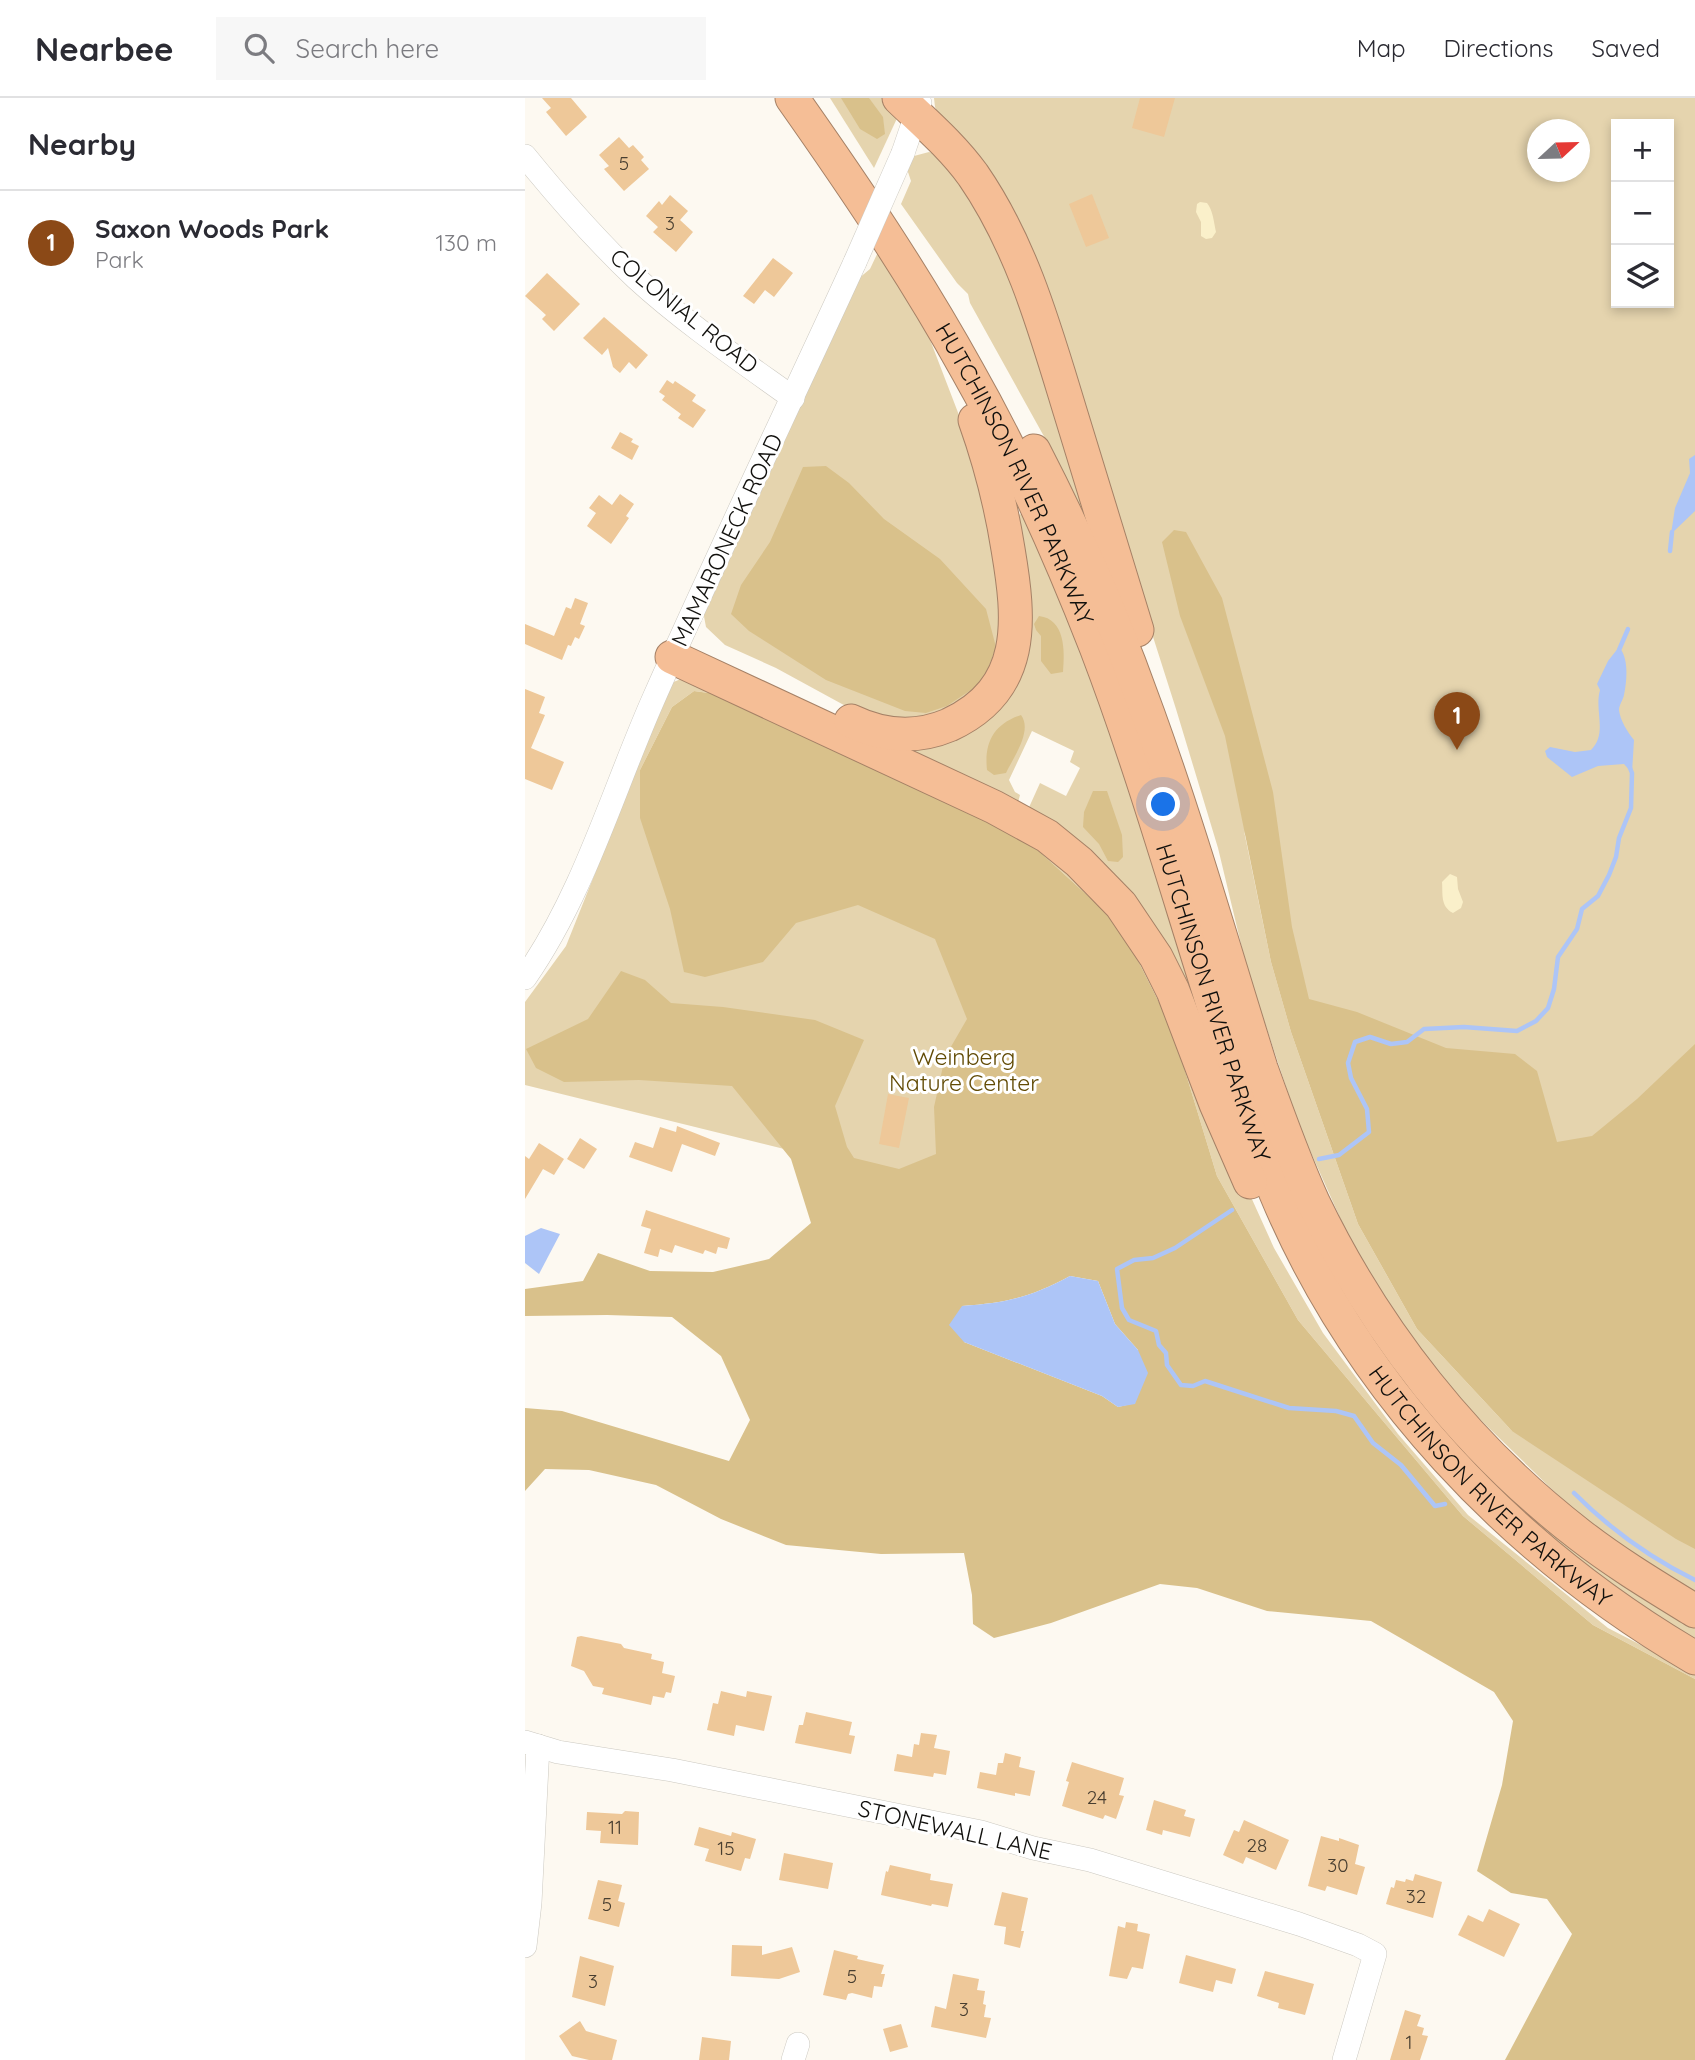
<!DOCTYPE html>
<meta charset="utf-8">
<style>
body{margin:0;font-family:Quicksand,sans-serif;background:#f7f7f7;color:#2b2b33}
.controls{position:absolute;right:21px;top:21px;display:grid;overflow:hidden;border-radius:0px;box-shadow:0 4px 10px #0003}
.controls button{width:63px;height:63px;display:grid;place-items:center;padding:0;border:0;border-bottom:2px solid #e1e1e2;background:#fff;color:#2b2b33;font:35px sans-serif}
.compass{position:absolute;left:1002px;top:21px;width:63px;height:63px;border-radius:50%;background:#fff;box-shadow:0 4px 10px #0003;rotate:68deg}
.you{position:absolute;left:639px;top:707px;width:24px;height:24px;margin:-18px;border:5px solid #fff;border-radius:50%;background:#1a73e8;box-shadow:0 0 0 10px #1a73e833}
.badge{display:grid;place-items:center;width:46px;height:46px;border-radius:50%;background:#8b4917;color:#fff;font-size:23px;font-weight:700}
.pin{position:absolute;translate:-50% -58px;filter:drop-shadow(0 2px 4px #0008)}
.pin::after{content:'';position:absolute;top:37px;width:24px;height:21px;background:inherit;clip-path:polygon(0 0,100% 0,50% 100%)}
.list{margin:0;padding:0;list-style:none}
h2{display:flex;justify-content:space-between;align-items:center;height:91px;margin:0;padding:0 28px;font-size:30px}
h2 small{font-size:23px;font-weight:400;color:#7c7c81}
.list li{display:grid;grid-template-columns:46px 1fr auto;gap:21px;align-items:center;box-sizing:border-box;height:105px;padding:0 28px;border-top:2px solid #e1e1e2}
.list b{display:block;font-size:26px;white-space:nowrap}
.list p{margin:0;font-size:23px;white-space:nowrap;color:#7c7c81}
.list em{font-size:23px;font-style:normal;color:#7c7c81}
.icon{flex:none;width:38px;height:38px;fill:none;stroke:currentColor;stroke-width:2;stroke-linecap:round;stroke-linejoin:round}
.map{position:relative;flex:none;width:1170px;height:1962px;overflow:hidden}
header{display:flex;align-items:center;gap:42px;box-sizing:border-box;height:98px;padding:0 35px;background:#fff;border-bottom:2px solid #e1e1e2}
header strong{font-size:33px}
nav{display:flex;gap:38px;margin-inline-start:auto;font-size:24px}
.search{width:490px;height:63px;background:#f7f7f7;display:flex;align-items:center;gap:18px;box-sizing:border-box;padding:0 24px;border-radius:0px;color:#7c7c81;font-size:26px}
main{display:flex}
aside{flex:1;background:#fff}
.map>svg:first-child{display:block}
</style>
<header>
<strong>Nearbee</strong>
<div class="search"><svg class="icon" aria-label="search" viewBox="0 0 24 24"><circle cx="10" cy="10" r="6"/><path d="M15 15l6 6"/></svg>Search here</div>
<nav><a>Map</a><a>Directions</a><a>Saved</a></nav>
</header>
<main>
<aside>
<h2>Nearby<small></small></h2>
<ul class="list">
<li><span class="badge">1</span><div><b>Saxon Woods Park</b><p>Park</p></div><em>130 m</em></li>
</ul>
</aside>
<div class="map">
<svg width="1170" height="1962" viewBox="0 0 1170 1962">
<rect width="100%" height="100%" fill="#fdf9f1"/>
<!-- green -->
<g fill="#e5d4ae" fill-rule="evenodd">
<path d="M305,0H363L374,16L349,70Z"/>
<path d="M409,0H1170V1494L1124,1469L1041,1405L932,1299L858,1202L817,1124L774,1028L722,871L693,750L651,611L509,165L417,23L410,9ZM1091,26H1144V205H1091ZM1012,32H1054V74H1012ZM719,733L903,1227L987,1333L892,1231L833,1126L766,934L746,864Z"/>
<path d="M404,54L417,58L431,73L512,223L559,412L555,411L521,342L445,205L443,196L432,185L376,106L386,83L381,68L389,58Z"/>
<path d="M354,152L399,226L452,364L477,469L481,554L458,596L385,627L339,618L251,570L200,547L181,529L178,513L333,181L345,171Z"/>
<path d="M498,416L570,587L655,851L692,974L656,894L501,716L515,685L541,698L555,670L545,664L549,653L507,633L484,682L490,694L495,697L491,712L365,646L474,604L489,417Z"/>
<path d="M161,579L179,580L478,722L522,751L571,791L603,832L633,884L674,984L749,1150L798,1235L873,1336L943,1417L1083,1530L1170,1575V1581L1068,1527L938,1418L773,1222L692,1078L647,930L595,827L506,746L213,599L169,593L147,609L115,672L116,722L609,874L694,1163L492,1105L329,1168L332,1069L0,987V904L41,848L146,585Z"/>
<path d="M838,1229L1137,1511L1170,1530V1543C1109,1504 1044,1466 991,1415C933,1359 886,1294 838,1229Z"/>
</g>
<!-- forest -->
<g fill="#d9c18b" fill-rule="evenodd">
<path d="M316,0H344L358,19L360,36L352,41L335,31Z"/>
<path d="M301,368L324,385L359,421L415,461L461,511L471,549L458,584L422,608L401,615L380,613L301,582L224,533L206,516L216,487L245,444L278,369Z"/>
<path d="M649,432L661,434L697,500L748,694L767,829L784,901L832,914L921,950L990,956L1012,973L1032,1044L1067,1038L1112,1001L1170,946V1451L1151,1441L987,1333L892,1231L833,1126L766,934L746,864L700,638L655,518L637,444Z"/>
<path d="M514,518C540,521 540,552 538,574L526,576L516,563V538L511,532L509,526Z"/>
<path d="M169,593L213,599L506,746L595,827L647,930L692,1078L773,1222L938,1418L1068,1527L1170,1581V1962H980L1047,1836L1022,1801L986,1795L952,1773L977,1687L988,1623L969,1594L846,1523L742,1513L672,1490L635,1486L526,1525L469,1540L448,1526L447,1497L439,1455L356,1456L261,1447L196,1421L131,1387L64,1372L20,1371L0,1393V1310L37,1313L204,1363L225,1322L196,1258L147,1219L82,1217L0,1218V1191L58,1183L73,1155L125,1173L188,1174L244,1161L286,1125L266,1061L207,988L114,982L39,984L11,970L1,951L63,921L96,873L120,882L146,905L198,909L290,922L339,942L310,1008L322,1049L329,1060L374,1071L411,1056L409,1009L420,959L442,921L410,841L333,807L271,825L238,864L180,879L159,874L145,811L115,720V672L147,609ZM545,1178L573,1183L590,1226L613,1252L610,1305L593,1309L577,1298L439,1244L437,1208C482,1205 506,1199 545,1178Z"/>
<path d="M496,617C508,633 488,660 481,675L469,677L462,672C459,644 469,626 496,617Z"/>
<path d="M568,693H582L597,737L598,759L593,764L583,763L574,746L558,729L559,714Z"/>
</g>
<!-- sand -->
<g fill="#faf0ca">
<path d="M675,104L682,105C688,112 689,125 691,134L687,140L681,141L676,138V124L671,114L672,106Z"/>
<path d="M925,776L932,779L933,791L938,804L936,810L928,815C915,808 918,796 917,784Z"/>
</g>
<!-- water -->
<g fill="#adc5f7">
<path d="M1170,357V413L1146,436L1150,410L1165,375L1164,361Z"/>
<path d="M1094,549C1104,560 1102,582 1099,597C1098,602 1094,607 1094,612C1095,622 1103,635 1109,642L1107,675L1099,666L1073,668L1047,679L1022,659L1020,653L1025,649L1050,654L1066,652C1083,635 1069,613 1075,592L1072,586L1083,563Z"/>
<path d="M16,1130L35,1136L14,1176L0,1165V1138Z"/>
<path d="M545,1178L573,1183L590,1226L613,1252L623,1275L610,1306L593,1309L577,1298L439,1244L424,1227L437,1208C482,1205 506,1199 545,1178Z"/>
</g>
<g fill="none" stroke-linecap="round" stroke-linejoin="round">
<!-- stream -->
<g stroke="#adc5f7" stroke-width="4.5">
<path d="M1145,453L1147,434"/>
<path d="M1094,552L1103,531"/>
<path d="M794,1061L814,1057L844,1034L842,1011L826,980L823,965L830,944L845,939L866,946L882,944L899,931L939,929L992,933L1011,923L1023,910L1029,891L1033,859L1052,831L1057,811L1073,798L1084,777L1091,759L1094,740L1106,710L1107,675L1105,670"/>
<path d="M707,1112L650,1150L628,1160L609,1162L592,1171L597,1210L604,1222L631,1233L634,1247L641,1255L642,1267L656,1287L668,1288L680,1283L764,1310L811,1313L829,1318L848,1345L876,1367L910,1408L920,1406"/>
<path d="M1049,1395C1084,1430 1125,1460 1170,1482"/>
</g>
</g>
<!-- building -->
<g fill="#eec899">
<path d="M17,0H46L62,19L41,38L21,14L26,10Z"/>
<path d="M615,0H650L639,39L607,30Z"/>
<path d="M94,39L104,50L108,47L119,59L116,62L124,71L99,93L79,71L84,68L74,57Z"/>
<path d="M567,96L584,140L561,149L544,106Z"/>
<path d="M145,97L163,113L155,122L168,134L151,154L128,134L133,129L121,118L134,103L137,107Z"/>
<path d="M248,160L268,175L249,199L240,192L229,206L218,198Z"/>
<path d="M22,175L55,206L29,233L17,221L21,217L0,198Z"/>
<path d="M79,219L123,257L111,271L104,264L95,275L88,269L83,250L77,257L58,240Z"/>
<path d="M142,282L148,286L150,283L171,297L167,303L181,312L168,330L153,320L156,316L137,302L140,298L134,294Z"/>
<path d="M95,334L108,341L106,344L114,348L107,362L86,350Z"/>
<path d="M95,396L109,406L101,418L104,420L86,446L62,428L71,415L64,410L74,397L87,407Z"/>
<path d="M50,500L63,505L55,526L60,528L54,541L50,539L46,548L43,547L37,562L0,546V526L29,538L41,509L46,511Z"/>
<path d="M0,591L20,599L14,615L20,617L6,650L39,664L27,692L0,681Z"/>
<path d="M363,996L384,1000L374,1050L354,1046Z"/>
<path d="M152,1028L195,1045L190,1058L157,1046L147,1074L104,1059L110,1044L128,1050L135,1029L151,1034Z"/>
<path d="M55,1040L72,1051L59,1071L42,1061Z"/>
<path d="M14,1045L39,1061L29,1077L18,1071L0,1101V1058L4,1061Z"/>
<path d="M121,1112L205,1140L202,1151L193,1149L191,1156L180,1152L178,1156L150,1147L147,1155L135,1151L133,1159L119,1155L126,1131L116,1128Z"/>
<path d="M56,1538L96,1546L99,1550L127,1556L126,1561L139,1564L137,1575L150,1578L146,1595L141,1594L139,1600L128,1598L126,1607L77,1596L79,1590L68,1588L59,1573L46,1568L52,1539Z"/>
<path d="M196,1593L221,1599L222,1593L247,1598L239,1633L211,1627L209,1638L182,1632L188,1605L193,1606Z"/>
<path d="M281,1614L327,1624L324,1637L330,1638L326,1656L270,1645L274,1627H278Z"/>
<path d="M396,1635L412,1637L409,1650L425,1653L421,1677L409,1675L408,1679L369,1673L372,1656L387,1659L389,1646L394,1647Z"/>
<path d="M480,1655L496,1659L494,1669L510,1673L505,1698L490,1695V1698L452,1690L455,1674L471,1677L473,1665H478Z"/>
<path d="M547,1664L599,1680L594,1697L599,1698L591,1721L580,1717L578,1721L537,1708L544,1684L541,1683Z"/>
<path d="M629,1702L661,1712L659,1718L670,1721L665,1739L638,1732L637,1737L621,1732Z"/>
<path d="M100,1713L114,1714L113,1747L75,1745L76,1733L61,1732L62,1714L97,1716Z"/>
<path d="M719,1722L764,1742L751,1772L721,1759L718,1766L698,1757L709,1732L714,1734Z"/>
<path d="M174,1729L206,1738L207,1734L231,1741L225,1761L220,1760L216,1773L180,1763L184,1751L169,1747Z"/>
<path d="M796,1738L814,1743V1740L834,1747L830,1766L840,1769L832,1797L802,1788L800,1793L783,1788Z"/>
<path d="M259,1755L308,1765L303,1791L254,1782Z"/>
<path d="M365,1767L406,1776L405,1782L428,1786L423,1809L407,1806L406,1808L356,1797L361,1773L363,1774Z"/>
<path d="M890,1776L917,1784L908,1820L861,1806L866,1789L869,1790L871,1782L880,1784L881,1781L888,1783Z"/>
<path d="M73,1782L97,1787L93,1803L100,1805L94,1829L63,1821Z"/>
<path d="M477,1794L503,1800L496,1833H499L495,1850L479,1846L481,1829L469,1827Z"/>
<path d="M964,1811L995,1826L979,1859L933,1837L943,1817L958,1824Z"/>
<path d="M601,1824L613,1826L612,1833L625,1836L618,1871L607,1869L602,1881L584,1878L593,1828L600,1830Z"/>
<path d="M207,1847L237,1848V1857L267,1849L275,1874L254,1881L206,1878Z"/>
<path d="M309,1852L333,1858L332,1861L359,1867L356,1876H360L357,1889L349,1888L347,1900L327,1895L323,1896L321,1902L298,1897Z"/>
<path d="M661,1857L711,1871L707,1886L691,1882L688,1894L654,1885Z"/>
<path d="M55,1858L89,1868L80,1908L47,1899Z"/>
<path d="M740,1873L789,1886L780,1917L753,1910L754,1905L732,1898Z"/>
<path d="M428,1876L454,1881L452,1892L460,1893L458,1906L461,1907L459,1919L466,1920L461,1940L406,1929L410,1908L421,1911Z"/>
<path d="M880,1912L896,1917L892,1928L899,1930L897,1937L903,1938L895,1962H865Z"/>
<path d="M55,1923L61,1933L92,1942L87,1962H64L47,1958L34,1938Z"/>
<path d="M376,1926L383,1949L365,1954L358,1931Z"/>
<path d="M177,1939L206,1943L204,1962H174Z"/>
</g>
<g fill="none" stroke-linecap="round" stroke-linejoin="round">
<defs>
<g id="minor">
<path d="M378,55L395,5"/>
<path d="M0,58C35,101 71,142 111,180C159,224 215,262 268,300"/>
<path d="M0,880C59,795 87,695 128,602C193,455 263,310 330,164"/>
<path d="M0,1644L33,1654L147,1672L456,1734L508,1750L565,1762L774,1826L833,1847L850,1856L819,1962"/>
<path d="M0,1848L5,1805L13,1648"/>
<path d="M268,1962L273,1946"/>
</g>
<g id="highway">
<path id="s1" d="M267,0C329,88 390,178 442,272C492,360 534,454 571,549C615,664 649,783 686,900C706,965 725,1031 750,1093C832,1291 987,1453 1170,1560"/>
<path d="M374,0C400,25 427,48 448,77C497,148 520,231 545,313C567,386 590,459 612,532"/>
<path d="M509,353C553,438 591,526 623,616C665,732 699,852 736,970C752,1015 768,1060 788,1104C850,1233 941,1349 1055,1437C1091,1465 1131,1489 1170,1513"/>
<path d="M147,559L469,709L522,738L554,764L596,807L631,859L648,893L691,1006L725,1084"/>
<path d="M326,623C357,638 391,641 424,627C502,591 495,522 483,451C476,407 465,364 450,322"/>
</g>
</defs>
<!-- minor casing -->
<use href="#minor" stroke="#ccc9c1" stroke-width="24"/>
<!-- highway casing -->
<use href="#highway" stroke="#a58166" stroke-width="35"/>
<!-- minor -->
<use href="#minor" stroke="#fff" stroke-width="23"/>
<!-- highway -->
<use href="#highway" stroke="#f5be96" stroke-width="33"/>
<defs>
<path id="minor-bridge" d="M330,164L378,55"/>
</defs>
<!-- minor-bridge casing -->
<use href="#minor-bridge" stroke="#ccc9c1" stroke-width="24" stroke-linecap="butt"/>
<!-- minor-bridge -->
<use href="#minor-bridge" stroke="#fff" stroke-width="23"/>
</g>
<g text-anchor="middle" stroke-width="6" stroke-linejoin="round" paint-order="stroke">
<!-- number labels -->
<g font-size="19" fill="#483e30">
<text x="99" y="72">5</text>
<text x="145" y="132">3</text>
<text x="572" y="1706">24</text>
<text x="90" y="1736">11</text>
<text x="732" y="1754">28</text>
<text x="201" y="1757">15</text>
<text x="813" y="1774">30</text>
<text x="891" y="1805">32</text>
<text x="82" y="1813">5</text>
<text x="327" y="1885">5</text>
<text x="68" y="1890">3</text>
<text x="439" y="1918">3</text>
<text x="884" y="1951">1</text>
</g>
<!-- street labels -->
<g font-size="23" fill="#11100d" stroke="#fff">
<text transform="translate(159 213) rotate(39)" y="8">COLONIAL ROAD</text>
<text dy="8" stroke="none"><textPath href="#s1" startOffset="438">HUTCHINSON RIVER PARKWAY</textPath></text>
<text transform="translate(202 442) rotate(-65)" y="8">MAMARONECK ROAD</text>
<text dy="8" stroke="none"><textPath href="#s1" startOffset="1004">HUTCHINSON RIVER PARKWAY</textPath></text>
<text dy="8" stroke="none"><textPath href="#s1" startOffset="1572">HUTCHINSON RIVER PARKWAY</textPath></text>
<text transform="translate(430 1732) rotate(13)" y="8">STONEWALL LANE</text>
</g>
<!-- park labels -->
<g font-size="23" fill="#624b05" stroke="#fff">
<text x="439" y="967">Weinberg<tspan x="439" dy="26">Nature Center</tspan></text>
</g>
</g>
</svg>
<div class="controls">
<button>+</button>
<button>−</button>
<button><svg class="icon" aria-label="layers" viewBox="0 0 24 24"><path d="M12 4l9 5-9 5-9-5zM3 14l9 5 9-5"/></svg></button>
</div>
<svg class="compass" viewBox="-18 -18 36 36"><path d="M0-13l5 13h-10z" fill="#e53935"/><path d="M0 13l5-13h-10z" fill="#7c7c81"/></svg>
<div class="you"></div>
<div class="pin badge" style="left:932px;top:652px">1</div>
</div>
</main>
